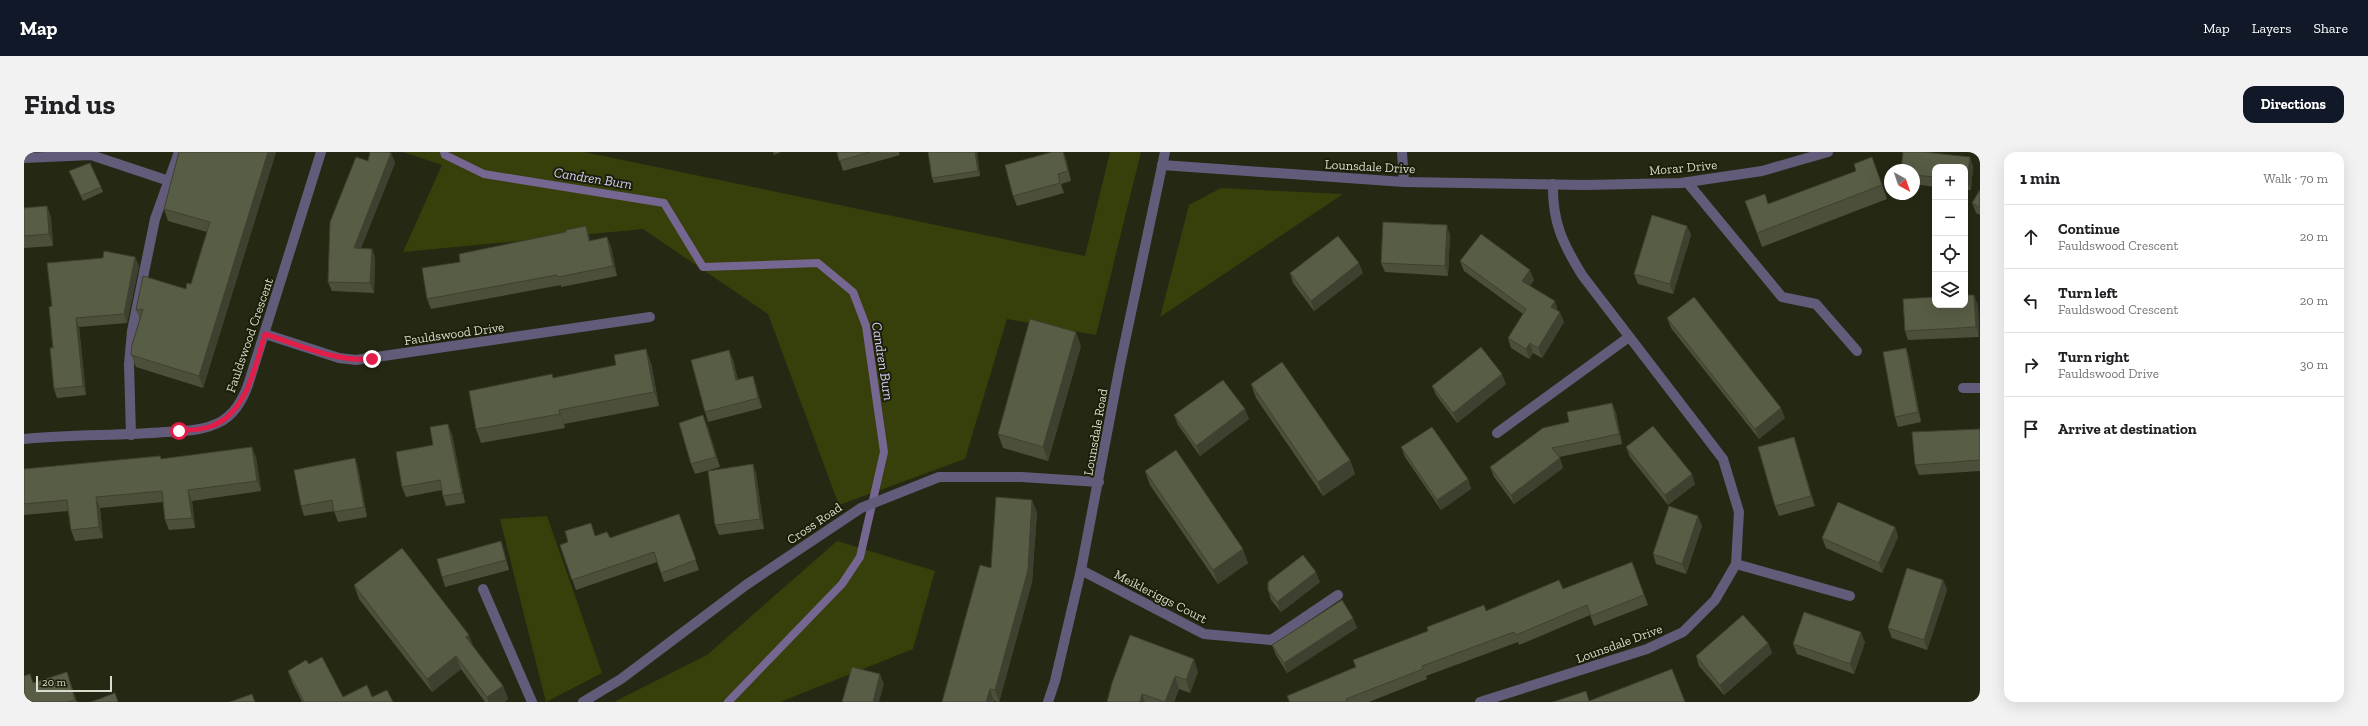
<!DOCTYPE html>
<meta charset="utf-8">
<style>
body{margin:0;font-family:"Zilla Slab",serif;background:#f2f2f2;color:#202124}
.controls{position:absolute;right:12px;top:12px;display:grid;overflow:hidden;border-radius:8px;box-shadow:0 4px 16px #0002}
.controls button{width:36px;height:36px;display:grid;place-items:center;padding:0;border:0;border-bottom:1px solid #e0e0e0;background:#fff;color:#202124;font:20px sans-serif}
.compass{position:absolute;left:1860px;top:12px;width:36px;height:36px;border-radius:50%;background:#fff;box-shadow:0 4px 16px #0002;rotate:140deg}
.scale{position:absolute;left:12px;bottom:10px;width:76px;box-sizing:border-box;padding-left:4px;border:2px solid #d9dcce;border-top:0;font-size:11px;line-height:14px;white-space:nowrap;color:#d9dcce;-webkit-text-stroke:3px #1b1f09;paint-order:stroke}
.stop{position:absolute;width:12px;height:12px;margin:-9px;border:3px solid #e11d48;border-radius:50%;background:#fff}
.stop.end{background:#e11d48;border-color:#fff;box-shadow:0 1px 4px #0008}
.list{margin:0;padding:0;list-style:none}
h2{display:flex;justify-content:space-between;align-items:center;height:52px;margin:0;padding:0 16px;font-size:17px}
h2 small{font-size:13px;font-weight:400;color:#757577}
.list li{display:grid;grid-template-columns:26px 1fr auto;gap:12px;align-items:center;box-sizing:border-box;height:64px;padding:0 16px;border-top:1px solid #e0e0e0}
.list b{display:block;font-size:15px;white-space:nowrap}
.list p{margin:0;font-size:13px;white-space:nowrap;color:#757577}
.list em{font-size:13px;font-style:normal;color:#757577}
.icon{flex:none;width:22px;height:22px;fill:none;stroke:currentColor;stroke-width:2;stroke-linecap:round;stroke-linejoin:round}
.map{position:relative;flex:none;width:1956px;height:550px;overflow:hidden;border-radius:12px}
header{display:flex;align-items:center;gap:24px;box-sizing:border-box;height:56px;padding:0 20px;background:#111827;color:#fff}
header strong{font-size:19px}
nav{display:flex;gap:22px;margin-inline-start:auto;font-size:14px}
.intro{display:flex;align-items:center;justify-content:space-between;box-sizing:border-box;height:96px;padding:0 24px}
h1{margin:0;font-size:28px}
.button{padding:10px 18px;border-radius:12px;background:#111827;color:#fff;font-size:14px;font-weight:700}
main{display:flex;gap:24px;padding:0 24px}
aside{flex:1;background:#fff;border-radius:12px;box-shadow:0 4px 16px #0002}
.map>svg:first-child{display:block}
</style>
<header>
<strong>Map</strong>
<nav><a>Map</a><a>Layers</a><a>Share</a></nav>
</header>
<div class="intro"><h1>Find us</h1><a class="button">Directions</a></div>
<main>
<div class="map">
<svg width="1956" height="550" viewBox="0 0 1956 550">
<rect width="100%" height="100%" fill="#252913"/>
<!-- green -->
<g fill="#373f0a">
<path d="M379,0H560L1061,104L1086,0H1117L1072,183L983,167L941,307L815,353L744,162L619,77L379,100L418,13Z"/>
<path d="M1197,36L1319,42L1136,165L1165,53Z"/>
<path d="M523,364L578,521L522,550L476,367Z"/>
<path d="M813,389L911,419L889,497L756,550H590L683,503Z"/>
</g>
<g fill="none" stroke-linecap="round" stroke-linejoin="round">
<!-- stream -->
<path stroke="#766692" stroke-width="8" d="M420,0L421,3L460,22L640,51L679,115L794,111L829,140L842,174L860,300L836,405L818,432L704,550"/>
<!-- service -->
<g stroke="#635b7a" stroke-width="10">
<path d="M0,6L67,3L145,29"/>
<path d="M1663,30L1758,145L1792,152L1833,199"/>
<path d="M107,283L105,212L108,179L131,67L155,0"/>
<path d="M1057,418L1180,482L1247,488L1314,443"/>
</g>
<!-- minor -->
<g stroke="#635b7a" stroke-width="10">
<path d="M1378,0L1380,30"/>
<path d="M1138,13L1380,30L1561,33L1657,31L1738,19L1804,0"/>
<path d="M241,182L315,206L332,208L626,165"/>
<path d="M1939,236H1956"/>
<path d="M1473,281L1605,185"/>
<path d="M0,287C47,282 94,284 141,280C160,279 180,279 198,269C211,261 219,247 224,233L297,0"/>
<path d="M1712,412L1826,444"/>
<path d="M459,437L508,550"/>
<path d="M1456,550L1623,497L1659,480L1691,448L1712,412L1715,360L1699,307L1558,123C1539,92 1528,70 1529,32"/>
</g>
<!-- tertiary -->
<g stroke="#635b7a" stroke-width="10">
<path d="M559,550L597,527L722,433L837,356L915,325H997L1075,330"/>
<path d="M1024,550L1031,529L1057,418L1096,213L1141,0"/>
</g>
</g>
<!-- wall -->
<g fill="#4c503b">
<path d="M155,0H252L179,236L112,215L107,203L116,167L112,158L162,137L167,132L183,80L144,69L140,57Z"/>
<path d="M749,0H757L750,3Z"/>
<path d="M813,0H875L876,3L819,19Z"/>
<path d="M953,0L956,24L910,31L908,26Z"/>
<path d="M1039,0L1042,7L1047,29L1037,32L1040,41L993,54L989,44Z"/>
<path d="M367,1L371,11L337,96L348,97L351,106L350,141L308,139L304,130L344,9Z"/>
<path d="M1848,5L1863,47L1738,95L1721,49L1744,52L1832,19Z"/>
<path d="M1946,5L1949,15L1947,38H1941V15H1911V35L1890,32V18Z"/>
<path d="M45,19L77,35L79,40L59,49Z"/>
<path d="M1956,38V63L1952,61L1948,51Z"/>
<path d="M23,54L27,66L29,94L0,96V56Z"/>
<path d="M562,74L566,89L583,85L587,95L593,124L537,135V133L407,157L403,147L436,110L542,80Z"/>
<path d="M1663,74L1667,83L1649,142L1614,132L1610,122Z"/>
<path d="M1426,83L1424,124L1361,120L1357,111Z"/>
<path d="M111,105L115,114L103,171L55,175L62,243L33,246L30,237L28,154Z"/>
<path d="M1436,109L1510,128L1506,134L1534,159L1540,170L1518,206L1509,201L1505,207L1487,196L1484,186L1499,162L1440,119Z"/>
<path d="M1266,121H1339L1290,159L1269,131Z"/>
<path d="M1954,153L1955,185L1884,188L1881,179Z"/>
<path d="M1643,166L1761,266L1735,287L1647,176Z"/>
<path d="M1057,194L1024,309L979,296L974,282Z"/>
<path d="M1882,196L1885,206L1897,270L1874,275L1871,265Z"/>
<path d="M705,198L709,208L714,228L729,224L732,234L738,256L684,270L681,260Z"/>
<path d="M627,211L635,254L540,272L541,276L457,291L452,277L528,222L529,226Z"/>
<path d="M1227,232L1326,308L1331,322L1299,344L1232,246Z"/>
<path d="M1482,232L1433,271L1412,243L1408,234Z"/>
<path d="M1588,251L1592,261L1598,292L1535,305L1539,316L1490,352L1470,325L1466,315L1545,270Z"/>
<path d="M1150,263L1225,267L1176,304L1154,273Z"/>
<path d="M683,273L696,315L671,322L667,312Z"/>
<path d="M1956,277V319L1895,323L1891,313Z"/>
<path d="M428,282L441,351L422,354L419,344L418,338L382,345L378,335L409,293Z"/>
<path d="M1377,295L1444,327L1447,337L1417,358L1381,305Z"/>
<path d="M1602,295L1671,332L1644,353L1606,305Z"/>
<path d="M1773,295L1791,354L1755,364L1751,354Z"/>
<path d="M136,304L137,307L232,305L237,339L168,349L171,376L145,378L141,368L139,350L76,356L79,386L51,389L47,378L44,359L0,363V317Z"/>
<path d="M331,306L334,316L343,365L314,370L310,359L280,364L277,354Z"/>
<path d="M729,312L732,322L740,377L695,383L691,373Z"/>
<path d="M1121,319L1224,411L1194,432L1126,333Z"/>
<path d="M1013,360L1008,430L975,550L970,549V550H918L967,416Z"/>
<path d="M655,362L675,418L640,430L633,410L552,438L536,393L572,384L586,386Z"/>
<path d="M1678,374L1662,422L1632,412L1629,402Z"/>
<path d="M1871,375L1874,385L1858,421L1802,396L1798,386Z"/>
<path d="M480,399L485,418L421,435L418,425Z"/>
<path d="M1608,410L1624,453L1570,474L1566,463L1495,493L1494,490L1402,524L1403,527L1345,550H1265L1263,544L1462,459L1539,437Z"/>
<path d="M1919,428L1923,438L1903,498L1868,486L1864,476Z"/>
<path d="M1296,430L1257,460L1247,448L1244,438Z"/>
<path d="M330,433L450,495L479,534L484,547L480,550H461L437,517L408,540L335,447Z"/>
<path d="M1329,466L1333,476L1263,521L1252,503L1248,493Z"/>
<path d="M1841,490L1830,522L1773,502L1769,492Z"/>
<path d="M1744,491L1748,501L1700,543L1675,514L1672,504Z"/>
<path d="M285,512L319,545H348L369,550H278L268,530L264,519Z"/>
<path d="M43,520L53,550H0L6,522L9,531Z"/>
<path d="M1174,520L1166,541L1155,537L1150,550H1083L1088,531Z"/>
</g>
<!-- shaded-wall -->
<g fill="#3e4130">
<path d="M244,0H252L179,236L175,224Z"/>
<path d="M951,0H953L956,24L954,19Z"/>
<path d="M1039,0L1042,7L1047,29L1044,19Z"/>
<path d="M367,1L371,11L333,106L330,96Z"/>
<path d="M1946,5L1949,15L1947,38L1943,29Z"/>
<path d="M23,54L27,66L29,94L25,82Z"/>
<path d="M1423,73L1426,83L1424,124L1421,114Z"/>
<path d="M562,74L565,83L569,99L565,89Z"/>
<path d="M1663,74L1667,83L1649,142L1646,132Z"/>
<path d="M583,85L587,95L593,124L589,114Z"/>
<path d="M348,97L351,106L350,141L346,131Z"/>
<path d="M111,105L115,114L103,171L100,162Z"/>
<path d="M1335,111L1339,121L1290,159L1287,149Z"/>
<path d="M1506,118L1510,128L1502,139L1498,129Z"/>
<path d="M1950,143L1954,153L1955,185L1952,175Z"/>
<path d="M1531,149L1534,159L1527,155Z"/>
<path d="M1536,160L1540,170L1518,206L1514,196Z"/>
<path d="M52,166L55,175L62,243L59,234Z"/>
<path d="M1052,180L1057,194L1024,309L1019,295Z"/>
<path d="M1506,191L1509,201L1505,207L1502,197Z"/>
<path d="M1882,196L1885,206L1897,270L1894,260Z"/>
<path d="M622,197L627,211L635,254L630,240Z"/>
<path d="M705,198L709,208L716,238L712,228Z"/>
<path d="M1478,222L1482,232L1433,271L1429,261Z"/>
<path d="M729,224L732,234L738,256L734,246Z"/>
<path d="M1588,251L1592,261L1598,292L1595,282Z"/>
<path d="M1757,256L1761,266L1735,287L1731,277Z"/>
<path d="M1221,257L1225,267L1176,304L1172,294Z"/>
<path d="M535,258L540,272L541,276L536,262Z"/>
<path d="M679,263L683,273L696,315L692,305Z"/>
<path d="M424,272L428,282L441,351L438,341Z"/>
<path d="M1770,285L1773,295L1791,354L1787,344Z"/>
<path d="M228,295L232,305L237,339L233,329Z"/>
<path d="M331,306L334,316L343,365L340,355Z"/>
<path d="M1536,306L1539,316L1490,352L1487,343Z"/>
<path d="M1326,308L1331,322L1299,344L1294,330Z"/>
<path d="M729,312L732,322L740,377L736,367Z"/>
<path d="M1668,322L1671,332L1644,353L1641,343Z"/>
<path d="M1444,327L1447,337L1417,358L1413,348Z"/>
<path d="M164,338L168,349L171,376L168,366Z"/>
<path d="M72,345L76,356L79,386L75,375Z"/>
<path d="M1008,348L1013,360L1008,430L975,550L971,538Z"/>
<path d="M1674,364L1678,374L1662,422L1658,412Z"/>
<path d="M1871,375L1874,385L1858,421L1855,411Z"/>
<path d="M1219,397L1224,411L1194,432L1189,418Z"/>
<path d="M1292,420L1296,430L1257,460L1253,450Z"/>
<path d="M1919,428L1923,438L1903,498L1900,488Z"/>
<path d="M1329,466L1333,476L1263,521L1260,511Z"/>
<path d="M1837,480L1841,490L1830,522L1826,512Z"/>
<path d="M445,483L450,496L442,485Z"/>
<path d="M1744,491L1748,501L1700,543L1696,533Z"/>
<path d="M432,504L437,517L408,540L403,527Z"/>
<path d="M1170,507L1174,520L1166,541L1162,528Z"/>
<path d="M43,520L47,533L53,550L51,548Z"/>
<path d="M856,522L860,532L855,550H849Z"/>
<path d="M1151,524L1155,537L1150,550H1141Z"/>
<path d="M479,534L484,547L480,550H465L463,545Z"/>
<path d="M966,537L970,549V550H962Z"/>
<path d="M1118,542L1121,550H1116Z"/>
</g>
<!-- building -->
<g fill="#585d45" stroke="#3e4130">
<path d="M155,0H244L175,224L107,203L108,193L119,157L112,158L119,124L162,137L163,131L167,132L186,70L140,57Z"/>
<path d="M346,0H364L367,1L330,96L348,97L346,131L304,130L306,70L332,5L344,9Z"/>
<path d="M813,0H846L815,9Z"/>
<path d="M904,0H951L954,19L908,26Z"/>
<path d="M1028,0H1039L1044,19L1034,22L1036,31L989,44L981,13Z"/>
<path d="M1879,0H1900L1946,5L1943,29L1941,28V15H1911V25L1890,23V18H1877Z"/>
<path d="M1848,5L1858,33L1733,81L1721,49L1741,42L1744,52L1832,19L1830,12Z"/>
<path d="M66,11L77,35L57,44L45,19Z"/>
<path d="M1956,38V56L1948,51Z"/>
<path d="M23,54L25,82L0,84V56Z"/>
<path d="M1628,63L1663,74L1646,132L1610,122Z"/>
<path d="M1359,70L1423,73L1421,114L1357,111Z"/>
<path d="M562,74L565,89L583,85L589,114L534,125L533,123L403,147L398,116L436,110L435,102L542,80V78Z"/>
<path d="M1457,82L1506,118L1498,129L1531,149L1527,155L1536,160L1514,196L1506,191L1502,197L1484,186L1502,157L1436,109Z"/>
<path d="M1314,84L1335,111L1287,149L1266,121Z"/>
<path d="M80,99L111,105L100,162L52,166L59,234L30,237L26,196H29L25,155L28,154L23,111L79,106Z"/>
<path d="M1941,143H1950L1952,175L1881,179L1879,147L1911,145V153H1941Z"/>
<path d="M1670,145L1757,256L1731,277L1643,166Z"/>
<path d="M1006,167L1052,180L1019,295L974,282Z"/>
<path d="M1457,195L1478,222L1429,261L1408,234Z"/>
<path d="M1882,196L1894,260L1871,265L1859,200Z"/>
<path d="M622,197L630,240L535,258L536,262L452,277L445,239L528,222L529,226L592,213L590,203Z"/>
<path d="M705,198L712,228L729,224L734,246L681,260L667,208Z"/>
<path d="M1258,210L1326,308L1294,330L1227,232Z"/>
<path d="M1199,228L1221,257L1172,294L1150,263Z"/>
<path d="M1588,251L1595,282L1528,296L1536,306L1487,343L1466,315L1519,276L1545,270L1543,260Z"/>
<path d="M679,263L692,305L667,312L655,271Z"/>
<path d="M424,272L438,341L419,344L416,328L378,335L372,300L409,293L406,275Z"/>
<path d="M1629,274L1668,322L1641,343L1602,295Z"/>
<path d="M1408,275L1444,327L1413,348L1377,295Z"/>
<path d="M1956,277V308L1891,313L1888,280Z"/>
<path d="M1770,285L1787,344L1751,354L1734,295Z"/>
<path d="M228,295L233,329L164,338L168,366L141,368L138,339L72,345L75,375L47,378L43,348L0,352V317L136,304L137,307Z"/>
<path d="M1152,298L1219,397L1189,418L1121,319Z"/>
<path d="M331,306L340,355L310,360L308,348L277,354L270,318Z"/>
<path d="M729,312L736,367L691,373L684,319Z"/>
<path d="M972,345L1008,348L1004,418L971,538L966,537L962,550H918L956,413L967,416Z"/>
<path d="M1814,350L1871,375L1855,411L1798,386Z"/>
<path d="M1645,354L1674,364L1658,412L1629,402Z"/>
<path d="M655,362L672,408L637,421L630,400L548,428L536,393L544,390L541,379L567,371L571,384L583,380L586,386Z"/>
<path d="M477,389L482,408L418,425L413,407Z"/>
<path d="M378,396L445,483L442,485L479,534L463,545L432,504L403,527L330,433Z"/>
<path d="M1279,403L1292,420L1253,450L1244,438V430Z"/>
<path d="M1608,410L1620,443L1567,464L1563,453L1492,483L1490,480L1398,514L1399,517L1322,547L1323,550H1266L1263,544L1332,515L1329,508L1404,479L1403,475L1460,453L1462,459L1535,428L1539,437Z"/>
<path d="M1883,416L1919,428L1900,488L1864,476Z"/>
<path d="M1318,448L1329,466L1260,511L1248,493Z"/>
<path d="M1780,460L1837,480L1826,512L1769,492Z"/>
<path d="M1719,463L1744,491L1696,533L1672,504Z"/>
<path d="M1106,483L1170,507L1162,528L1151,524L1141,550L1118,542L1116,550H1083L1088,531Z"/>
<path d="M298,505L319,545L343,533L348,545L363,538L369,550H280L264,519L282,508L285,512Z"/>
<path d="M828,515L856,522L849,550H818Z"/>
<path d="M1648,517L1661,550H1529L1562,539L1565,549Z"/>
<path d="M43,520L51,548L43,550H0V524L6,522L9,531Z"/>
<path d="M91,541L94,550H67Z"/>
<path d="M228,542L231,550H206Z"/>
</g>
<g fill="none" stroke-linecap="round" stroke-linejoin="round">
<!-- route -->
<path stroke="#e11d48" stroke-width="5" d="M155,279C165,278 176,278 185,275C223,263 231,214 241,182C276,193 311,210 348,207"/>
</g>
<g text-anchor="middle" stroke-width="4" stroke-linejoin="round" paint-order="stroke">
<!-- street labels -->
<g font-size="13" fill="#d9dcce" stroke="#1b1f09">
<text transform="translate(1346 14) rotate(3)" y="5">Lounsdale Drive</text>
<text transform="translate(1659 15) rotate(-5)" y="5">Morar Drive</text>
<text transform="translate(430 181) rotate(-8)" y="5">Fauldswood Drive</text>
<text transform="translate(225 183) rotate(-71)" y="5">Fauldswood Crescent</text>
<text transform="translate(1071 280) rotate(-80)" y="5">Lounsdale Road</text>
<text transform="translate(790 371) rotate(-34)" y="5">Cross Road</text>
<text transform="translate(1137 444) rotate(27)" y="5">Meikleriggs Court</text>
<text transform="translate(1595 491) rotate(-20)" y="5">Lounsdale Drive</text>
</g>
<!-- water labels -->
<g font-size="14" font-style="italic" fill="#d8cdf5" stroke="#1b1f09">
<text transform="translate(569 26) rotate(9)" y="5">Candren Burn</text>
<text transform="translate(859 209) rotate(81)" y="5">Candren Burn</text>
</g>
</g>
</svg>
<div class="controls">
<button>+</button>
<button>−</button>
<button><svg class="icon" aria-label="locate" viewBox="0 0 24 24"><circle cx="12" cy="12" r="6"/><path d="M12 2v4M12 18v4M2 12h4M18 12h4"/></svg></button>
<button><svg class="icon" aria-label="layers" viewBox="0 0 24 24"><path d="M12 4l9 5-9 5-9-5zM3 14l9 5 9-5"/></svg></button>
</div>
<svg class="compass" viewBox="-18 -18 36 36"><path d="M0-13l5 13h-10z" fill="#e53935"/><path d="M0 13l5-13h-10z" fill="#757577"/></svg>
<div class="scale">20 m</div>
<div class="stop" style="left:155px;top:279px"></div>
<div class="stop end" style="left:348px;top:207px"></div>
</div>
<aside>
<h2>1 min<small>Walk · 70 m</small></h2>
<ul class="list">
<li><svg class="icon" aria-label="ahead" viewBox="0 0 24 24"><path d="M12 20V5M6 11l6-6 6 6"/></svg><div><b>Continue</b><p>Fauldswood Crescent</p></div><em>20 m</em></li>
<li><svg class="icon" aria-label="left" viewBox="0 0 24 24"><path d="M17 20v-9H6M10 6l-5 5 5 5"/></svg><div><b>Turn left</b><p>Fauldswood Crescent</p></div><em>20 m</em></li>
<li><svg class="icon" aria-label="right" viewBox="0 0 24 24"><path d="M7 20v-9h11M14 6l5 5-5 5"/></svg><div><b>Turn right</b><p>Fauldswood Drive</p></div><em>30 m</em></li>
<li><svg class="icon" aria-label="arrive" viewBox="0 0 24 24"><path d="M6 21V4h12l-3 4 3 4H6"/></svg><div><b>Arrive at destination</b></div></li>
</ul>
</aside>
</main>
